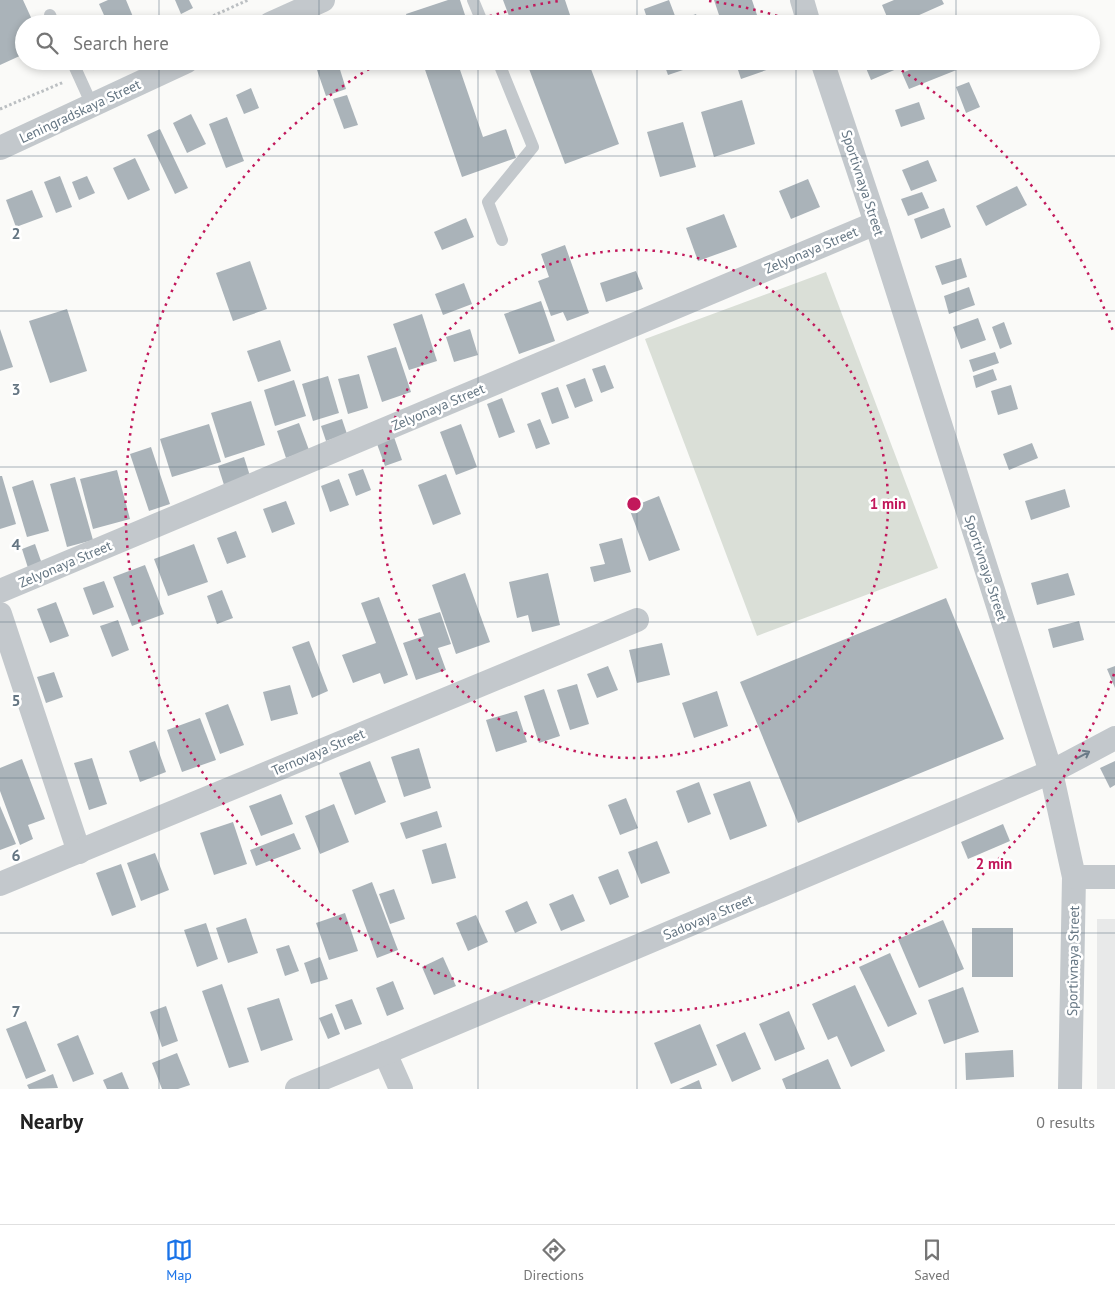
<!DOCTYPE html>
<style>
body{margin:0;font-family:"PT Sans",sans-serif;background:#f6f6f6;color:#222}
.list{margin:0;padding:0;list-style:none}
h2{display:flex;justify-content:space-between;align-items:center;height:65px;margin:0;padding:0 20px;font-size:21px}
h2 small{font-size:16px;font-weight:400;color:#767676}
.icon{flex:none;width:28px;height:28px;fill:none;stroke:currentColor;stroke-width:2;stroke-linecap:round;stroke-linejoin:round}
.map{position:relative;flex:none;width:1115px;height:1089px;overflow:hidden}
.search{position:absolute;background:#fff;box-shadow:0 2px 8px #0003;left:15px;right:15px;top:15px;height:55px;display:flex;align-items:center;gap:12px;box-sizing:border-box;padding:0 18px;border-radius:28px;color:#767676;font-size:19px}
.sheet{height:135px;background:#fff}
nav{display:flex;justify-content:space-around;align-items:center;box-sizing:border-box;height:70px;border-top:1px solid #e0e0e0;background:#fff;font-size:14px;color:#767676}
nav a{display:grid;justify-items:center;gap:2px}
nav .on{color:#1a73e8}
.map>svg:first-child{display:block}
</style>
<div class="map">
<svg width="1115" height="1089" viewBox="0 0 1115 1089">
<rect width="100%" height="100%" fill="#fafaf8"/>
<!-- built -->
<rect fill="#e8e9e9" x="1097" y="919" width="18" height="170"/>
<!-- green -->
<path fill="#dadfd7" d="M826,272L938,568L757,636L645,339Z"/>
<!-- building -->
<g fill="#aab3b9">
<path d="M0,0H23L34,24H24V54L0,65Z"/>
<path d="M108,0H126L136,24H108L99,4Z"/>
<path d="M175,0H189L193,8L181,14Z"/>
<path d="M448,0H460L468,24H409L406,14Z"/>
<path d="M503,0H565L573,24H512Z"/>
<path d="M669,0L677,21L696,14L700,24H649L644,9Z"/>
<path d="M714,0H752L760,24H722Z"/>
<path d="M894,0H942L944,4L899,24H890L882,5Z"/>
<path d="M91,18L93,24H78Z"/>
<path d="M375,61H393L394,63L378,69Z"/>
<path d="M422,61H457L483,137L506,129L516,158L462,177Z"/>
<path d="M526,61H588L619,144L565,164Z"/>
<path d="M663,61H707V62L668,75Z"/>
<path d="M735,61H773L775,67L741,79Z"/>
<path d="M863,61H896L899,68L871,80Z"/>
<path d="M931,61H956L959,69L909,89L902,73Z"/>
<path d="M338,63L346,89L326,96L317,70Z"/>
<path d="M969,82L980,107L966,113L956,87Z"/>
<path d="M251,88L259,108L244,114L236,95Z"/>
<path d="M347,95L358,125L344,129L333,99Z"/>
<path d="M742,100L755,144L714,157L701,112Z"/>
<path d="M919,102L925,119L901,127L895,110Z"/>
<path d="M191,114L206,144L187,153L173,123Z"/>
<path d="M227,117L244,161L226,168L209,124Z"/>
<path d="M683,122L696,167L660,177L647,132Z"/>
<path d="M160,129L188,188L175,194L147,135Z"/>
<path d="M135,158L150,190L128,200L113,168Z"/>
<path d="M928,160L937,181L911,191L902,170Z"/>
<path d="M60,176L72,207L56,213L44,182Z"/>
<path d="M87,176L95,193L79,200L72,182Z"/>
<path d="M808,179L820,207L791,219L779,191Z"/>
<path d="M1017,186L1027,205L986,226L976,206Z"/>
<path d="M32,190L43,217L16,227L6,200Z"/>
<path d="M922,192L929,208L908,216L901,199Z"/>
<path d="M944,208L951,227L921,239L914,219Z"/>
<path d="M724,214L737,247L698,261L686,228Z"/>
<path d="M466,218L474,237L442,250L434,232Z"/>
<path d="M565,245L589,313L567,321L563,312L551,316L538,281L549,277L541,254Z"/>
<path d="M961,258L967,277L942,285L935,266Z"/>
<path d="M250,261L267,309L233,321L216,273Z"/>
<path d="M636,271L643,289L606,302L600,283Z"/>
<path d="M464,283L472,304L443,315L435,294Z"/>
<path d="M969,287L975,305L949,314L944,296Z"/>
<path d="M541,301L555,341L519,354L504,314Z"/>
<path d="M67,309L87,371L50,383L29,321Z"/>
<path d="M422,314L437,361L409,370L393,324Z"/>
<path d="M978,318L986,340L961,349L953,327Z"/>
<path d="M1004,322L1012,344L1000,349L992,327Z"/>
<path d="M0,329L13,367L0,371Z"/>
<path d="M470,329L478,355L454,362L446,337Z"/>
<path d="M280,340L291,371L258,382L247,351Z"/>
<path d="M396,347L411,392L382,402L367,356Z"/>
<path d="M995,352L999,363L973,372L969,360Z"/>
<path d="M605,365L614,388L601,393L592,369Z"/>
<path d="M993,369L997,380L976,388L973,376Z"/>
<path d="M359,374L368,408L348,414L338,379Z"/>
<path d="M328,376L339,413L313,421L302,384Z"/>
<path d="M585,378L593,401L575,408L566,385Z"/>
<path d="M294,380L306,416L275,426L264,390Z"/>
<path d="M1011,385L1018,409L998,415L991,391Z"/>
<path d="M558,387L569,418L552,424L541,393Z"/>
<path d="M502,398L515,432L499,438L487,404Z"/>
<path d="M251,401L265,445L225,458L211,413Z"/>
<path d="M342,419L347,434L326,441L321,426Z"/>
<path d="M540,419L550,444L536,449L527,424Z"/>
<path d="M299,423L309,450L286,458L277,431Z"/>
<path d="M209,424L221,462L172,477L160,439Z"/>
<path d="M461,424L477,467L456,475L440,432Z"/>
<path d="M394,437L402,460L385,466L377,444Z"/>
<path d="M1032,443L1038,458L1009,470L1003,454Z"/>
<path d="M151,447L170,504L149,511L130,454Z"/>
<path d="M244,457L250,476L224,485L218,466Z"/>
<path d="M363,469L371,490L356,496L348,474Z"/>
<path d="M117,470L130,519L93,529L80,479Z"/>
<path d="M446,474L461,514L433,525L418,485Z"/>
<path d="M0,476H2L16,524L0,529Z"/>
<path d="M75,477L93,540L67,547L50,484Z"/>
<path d="M339,479L349,505L330,512L321,486Z"/>
<path d="M33,480L49,531L27,537L12,487Z"/>
<path d="M1065,489L1070,507L1031,520L1025,501Z"/>
<path d="M659,496L680,550L649,561L629,508Z"/>
<path d="M286,501L295,524L272,533L263,509Z"/>
<path d="M236,531L246,557L227,564L217,538Z"/>
<path d="M622,538L631,572L594,582L590,567L605,564L599,544Z"/>
<path d="M35,544L42,564L28,568L22,549Z"/>
<path d="M194,544L208,582L168,596L154,559Z"/>
<path d="M145,565L164,614L132,626L113,577Z"/>
<path d="M465,573L490,642L456,654L432,585Z"/>
<path d="M548,573L560,625L532,632L528,615L517,618L509,582Z"/>
<path d="M1068,573L1075,595L1037,605L1031,583Z"/>
<path d="M104,581L114,607L93,615L83,588Z"/>
<path d="M222,590L233,618L217,624L207,596Z"/>
<path d="M379,597L408,675L384,684L380,673L353,683L342,655L376,643L361,603Z"/>
<path d="M946,598L1004,739L798,823L740,682Z"/>
<path d="M56,602L69,636L50,643L37,609Z"/>
<path d="M440,612L451,644L438,648L446,670L416,680L403,643L424,636L418,619Z"/>
<path d="M118,620L129,650L112,657L100,626Z"/>
<path d="M1079,621L1084,640L1053,648L1048,629Z"/>
<path d="M309,641L328,691L312,698L292,647Z"/>
<path d="M662,643L670,675L637,683L629,650Z"/>
<path d="M608,666L618,690L597,698L587,674Z"/>
<path d="M1115,666V688L1107,669Z"/>
<path d="M54,672L63,697L46,703L37,677Z"/>
<path d="M577,684L589,724L570,730L557,690Z"/>
<path d="M290,685L298,714L271,721L263,692Z"/>
<path d="M544,689L560,736L539,743L524,696Z"/>
<path d="M717,691L728,726L694,738L682,703Z"/>
<path d="M228,704L244,745L220,754L205,713Z"/>
<path d="M517,711L527,742L496,752L486,720Z"/>
<path d="M200,718L216,760L182,772L167,730Z"/>
<path d="M155,741L166,772L140,782L129,751Z"/>
<path d="M419,748L431,788L404,797L391,757Z"/>
<path d="M92,758L107,804L89,810L74,763Z"/>
<path d="M22,759L45,819L28,825L33,839L20,845L0,791V768Z"/>
<path d="M370,761L386,802L355,815L339,773Z"/>
<path d="M1115,761V785L1110,788L1100,768Z"/>
<path d="M750,781L767,826L730,840L713,794Z"/>
<path d="M699,782L711,814L688,823L676,791Z"/>
<path d="M281,794L293,824L261,836L249,806Z"/>
<path d="M626,798L638,828L620,835L608,805Z"/>
<path d="M334,804L349,842L320,854L305,816Z"/>
<path d="M0,806L16,844L0,850Z"/>
<path d="M437,811L442,827L406,839L400,823Z"/>
<path d="M233,822L247,864L214,875L200,833Z"/>
<path d="M1003,824L1010,841L968,859L961,842Z"/>
<path d="M294,833L301,849L256,866L250,850Z"/>
<path d="M657,841L670,873L641,884L628,852Z"/>
<path d="M446,843L456,878L432,884L422,850Z"/>
<path d="M155,853L169,890L141,901L127,863Z"/>
<path d="M121,864L136,907L112,916L96,873Z"/>
<path d="M618,869L629,897L610,905L598,877Z"/>
<path d="M372,882L398,950L377,958L352,890Z"/>
<path d="M394,889L405,919L390,924L379,894Z"/>
<path d="M573,894L585,921L561,931L549,904Z"/>
<path d="M527,901L537,923L515,933L505,911Z"/>
<path d="M345,913L358,951L329,960L316,923Z"/>
<path d="M476,915L488,942L468,951L456,923Z"/>
<path d="M246,918L258,953L228,963L216,928Z"/>
<path d="M943,920L964,969L919,988L898,939Z"/>
<path d="M206,923L218,959L197,967L184,930Z"/>
<rect x="972" y="928" width="41" height="49"/>
<path d="M289,945L299,971L285,976L276,949Z"/>
<path d="M890,953L917,1014L888,1027L859,967Z"/>
<path d="M320,957L328,979L311,984L304,963Z"/>
<path d="M443,957L456,986L434,995L422,967Z"/>
<path d="M393,981L404,1009L387,1016L376,988Z"/>
<path d="M222,984L249,1062L229,1068L202,991Z"/>
<path d="M855,985L885,1051L851,1067L837,1036L828,1040L812,1004Z"/>
<path d="M963,987L979,1032L944,1044L928,1000Z"/>
<path d="M279,998L293,1040L261,1051L247,1008Z"/>
<path d="M352,999L362,1024L345,1030L335,1005Z"/>
<path d="M166,1006L178,1041L162,1047L150,1012Z"/>
<path d="M789,1011L805,1049L775,1061L759,1024Z"/>
<path d="M332,1013L340,1034L328,1039L319,1018Z"/>
<path d="M26,1021L46,1071L26,1079L6,1029Z"/>
<path d="M700,1024L717,1065L671,1084L654,1043Z"/>
<path d="M745,1032L761,1069L732,1082L716,1045Z"/>
<path d="M78,1035L94,1074L73,1082L57,1044Z"/>
<path d="M1013,1050L1014,1077L966,1080L965,1053Z"/>
<path d="M177,1053L190,1085L178,1089H162L152,1063Z"/>
<path d="M828,1059L841,1089H786L782,1079Z"/>
<path d="M122,1072L129,1089H107L103,1080Z"/>
<path d="M53,1074L58,1088L29,1089L27,1085Z"/>
<path d="M699,1080L702,1089H679Z"/>
</g>
<g fill="none" stroke-linecap="round" stroke-linejoin="round">
<!-- path -->
<g stroke="#bbbfc2" stroke-width="3" stroke-dasharray="2.5 2.5" stroke-linecap="butt">
<path d="M195,24L248,0"/>
<path d="M93,69L111,61"/>
<path d="M0,109L64,82"/>
</g>
<!-- lane -->
<g stroke="#c3c8cc" stroke-width="12">
<path d="M473,0L483,24"/>
<path d="M50,15L54,24"/>
<path d="M72,61L92,105"/>
<path d="M498,61L533,147L488,202L502,240"/>
</g>
<!-- street -->
<g stroke="#c3c8cc" stroke-width="24">
<path d="M802,0L809,24"/>
<path d="M270,24L323,0"/>
<path d="M822,61L876,223L1051,772L1074,877L1070,1089"/>
<path d="M0,148L187,61"/>
<path d="M0,591L876,223"/>
<path d="M0,614L79,852"/>
<path d="M1074,877H1115"/>
<path d="M0,884L637,620"/>
<path d="M385,1053L401,1089"/>
<path d="M297,1089L385,1053L1051,772L1115,738"/>
</g>
</g>
<!-- one-way arrows -->
<defs><path id="oneway-shaft" d="M-6 0H5M1.5-3L5.5 0L1.5 3" fill="none" stroke-width="1.6" stroke-linecap="round" stroke-linejoin="round" transform="scale(1.25)"/></defs>
<use stroke="#6a7a87" href="#oneway-shaft" transform="translate(1083 755) rotate(-28)"/>
<!-- grid -->
<path fill="none" stroke="#657683" stroke-width="1" stroke-opacity="0.55" d="M159,0V24M319,0V24M478,0V24M637,0V24M796,0V24M956,0V24M159,61V1089M319,61V1089M478,61V1089M637,61V1089M796,61V1089M956,61V1089M0,156H1115M0,311H1115M0,467H1115M0,622H1115M0,778H1115M0,933H1115"/>
<!-- distance rings -->
<g fill="none" stroke="#c2185b" stroke-width="2.5" stroke-dasharray="2.5 5">
<circle cx="634" cy="504" r="254"/>
<path d="M1114 674A509 509 0 1 1 379 63M468 23A509 509 0 0 1 559 1M709 1A509 509 0 0 1 800 23M889 63A509 509 0 0 1 1114 334"/>
</g>
<g text-anchor="middle" stroke-width="5" stroke-linejoin="round" paint-order="stroke">
<!-- street labels -->
<g font-size="14" fill="#657683" stroke="#fff">
<text transform="translate(80 111) rotate(-25)" y="5">Leningradskaya Street</text>
<text transform="translate(863 183) rotate(72)" y="5">Sportivnaya Street</text>
<text transform="translate(811 250) rotate(-23)" y="5">Zelyonaya Street</text>
<text transform="translate(438 407) rotate(-23)" y="5">Zelyonaya Street</text>
<text transform="translate(65 564) rotate(-23)" y="5">Zelyonaya Street</text>
<text transform="translate(986 568) rotate(72)" y="5">Sportivnaya Street</text>
<text transform="translate(318 752) rotate(-23)" y="5">Ternovaya Street</text>
<text transform="translate(708 917) rotate(-23)" y="5">Sadovaya Street</text>
<text transform="translate(1073 961) rotate(-89)" y="5">Sportivnaya Street</text>
</g>
</g>
<g font-size="16" text-anchor="middle" font-weight="bold" fill="#657683" stroke="#fff" stroke-width="5" stroke-linejoin="round" paint-order="stroke">
<text x="16" y="239">2</text>
<text x="16" y="395">3</text>
<text x="16" y="550">4</text>
<text x="16" y="706">5</text>
<text x="16" y="861">6</text>
<text x="16" y="1017">7</text>
</g>
<circle cx="634" cy="504" r="8" fill="#c2185b" stroke="#fff" stroke-width="2.5"/>
<g font-size="15" text-anchor="middle" font-weight="bold" fill="#c2185b" stroke="#fff" stroke-width="5" stroke-linejoin="round" paint-order="stroke">
<text x="888" y="509">1 min</text>
<text x="994" y="869">2 min</text>
</g>
</svg>
<div class="search"><svg class="icon" aria-label="search" viewBox="0 0 24 24"><circle cx="10" cy="10" r="6"/><path d="M15 15l6 6"/></svg>Search here</div>
</div>
<section class="sheet">
<h2>Nearby<small>0 results</small></h2>
<ul class="list">
</ul>
</section>
<nav>
<a class="on"><svg class="icon" aria-label="map" viewBox="0 0 24 24"><path d="M3 6l6-2 6 2 6-2v14l-6 2-6-2-6 2zM9 4v14M15 6v14"/></svg>Map</a>
<a><svg class="icon" aria-label="directions" viewBox="0 0 24 24"><path d="M12 3l9 9-9 9-9-9zM9 14v-3h6M13 9l2 2-2 2"/></svg>Directions</a>
<a><svg class="icon" aria-label="saved" viewBox="0 0 24 24"><path d="M7 4h10v16l-5-4-5 4z"/></svg>Saved</a>
</nav>
